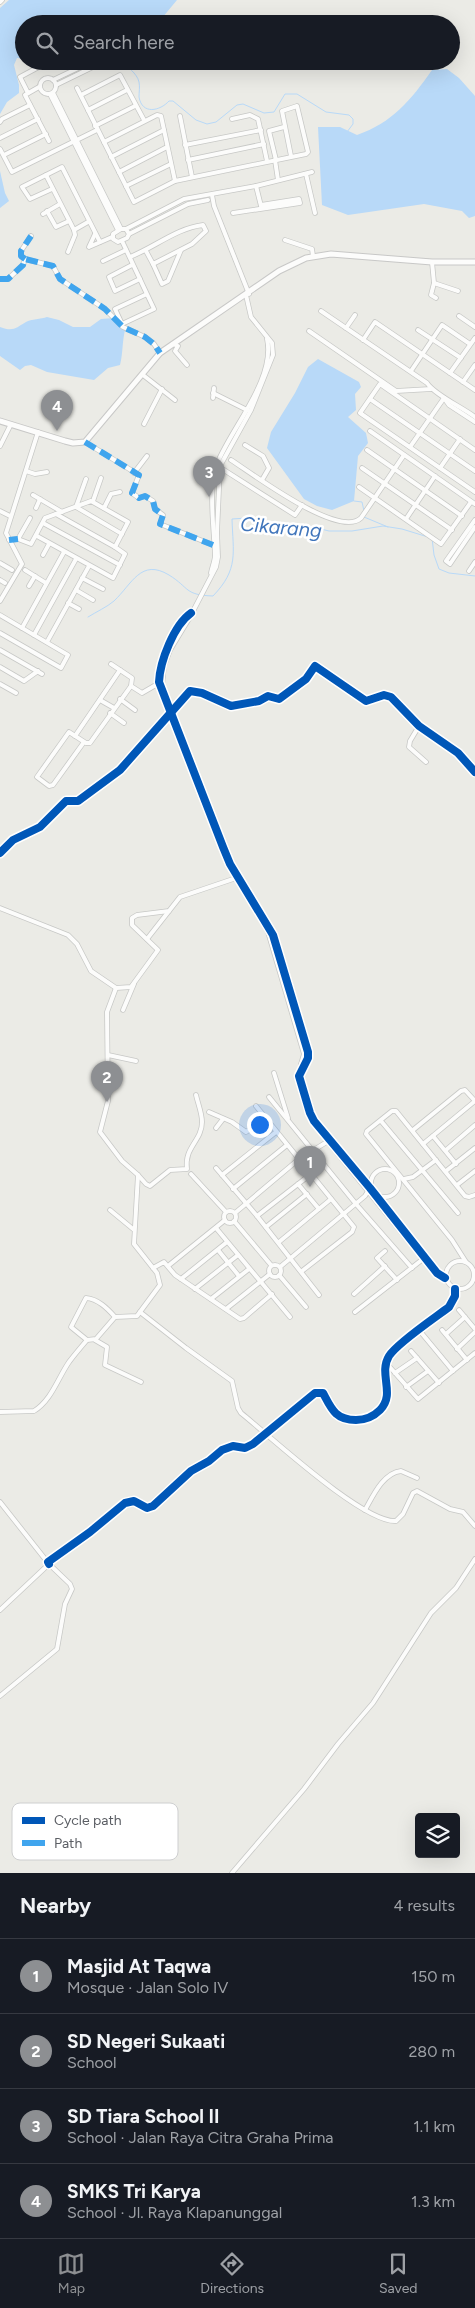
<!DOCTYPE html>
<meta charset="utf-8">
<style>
body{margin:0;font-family:Figtree,sans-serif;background:#242831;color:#f1f3f6}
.controls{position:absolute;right:15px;bottom:15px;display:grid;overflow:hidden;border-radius:5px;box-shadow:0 5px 20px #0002}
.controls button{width:45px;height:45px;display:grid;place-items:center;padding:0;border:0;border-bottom:1px solid #363941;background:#171b24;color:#f1f3f6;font:25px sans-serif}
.you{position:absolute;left:259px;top:1124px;width:18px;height:18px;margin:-12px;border:4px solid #fff;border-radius:50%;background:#1a73e8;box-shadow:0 0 0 8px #1a73e833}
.badge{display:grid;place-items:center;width:32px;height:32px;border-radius:50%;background:#8d8f92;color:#fff;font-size:16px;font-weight:700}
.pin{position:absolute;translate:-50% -41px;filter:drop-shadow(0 1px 2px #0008)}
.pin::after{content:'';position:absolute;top:26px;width:18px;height:15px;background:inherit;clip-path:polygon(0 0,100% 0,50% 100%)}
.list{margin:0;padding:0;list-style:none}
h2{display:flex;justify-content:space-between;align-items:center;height:65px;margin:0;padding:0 20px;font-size:21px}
h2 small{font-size:16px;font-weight:400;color:#9ea1a6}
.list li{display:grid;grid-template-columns:32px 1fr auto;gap:15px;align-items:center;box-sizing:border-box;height:75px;padding:0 20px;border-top:1px solid #363941}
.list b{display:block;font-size:19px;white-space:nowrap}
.list p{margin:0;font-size:16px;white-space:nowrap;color:#9ea1a6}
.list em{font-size:16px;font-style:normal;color:#9ea1a6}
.icon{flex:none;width:28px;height:28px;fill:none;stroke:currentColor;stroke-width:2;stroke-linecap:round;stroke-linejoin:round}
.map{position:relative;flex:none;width:475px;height:1873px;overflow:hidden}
.search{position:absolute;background:#171b24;box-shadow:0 5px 20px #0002;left:15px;right:15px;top:15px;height:55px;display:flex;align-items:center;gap:12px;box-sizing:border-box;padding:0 18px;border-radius:28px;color:#9ea1a6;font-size:19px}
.sheet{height:365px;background:#171b24}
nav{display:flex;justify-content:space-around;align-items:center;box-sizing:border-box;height:70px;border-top:1px solid #363941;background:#171b24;font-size:14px;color:#9ea1a6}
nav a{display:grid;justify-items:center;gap:2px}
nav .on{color:#8d8f92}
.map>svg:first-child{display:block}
</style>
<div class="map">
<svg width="475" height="1873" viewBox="0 0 475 1873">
<rect width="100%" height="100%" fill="#ebebe6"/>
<!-- water -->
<g fill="#b8d9f8">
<path d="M9,0H177L157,24H24V59L17,58L14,65L19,85V93L7,102L0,114V8Z"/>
<path d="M447,69L459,78L475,96V216L469,218L462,211L424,204L348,215L322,205L318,127H340L357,135C392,123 411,100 432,70Z"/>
<path d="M0,171L5,193L9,201L0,208Z"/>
<path d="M47,317L59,320L73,327H90L101,319L114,318L118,325L125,330C122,343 123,353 120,365L108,368L94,380L47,372L31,365L25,366L20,370L0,356V327C13,332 16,328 26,322C31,319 41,319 47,317Z"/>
<path d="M318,359L359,382L361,387L355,394L356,410L348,417L366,433L368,443L358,456L354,501L332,510L317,506L304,499L267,448L271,432L295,393L308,367Z"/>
</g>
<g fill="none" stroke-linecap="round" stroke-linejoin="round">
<!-- stream -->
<g stroke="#b8d9f8" stroke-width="1">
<path d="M121,61C127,67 137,73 139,82C140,87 139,92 139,97C142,115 160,111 169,101H173L196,120L207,124L216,122L237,105L243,104L264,113L274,112L285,94H297L326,112L349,115L353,119V124L347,132"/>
<path d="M354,501L362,502L364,511"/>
<path d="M364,517L388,527"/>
<path d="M432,538L434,555L439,569L449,573L475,576"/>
<path d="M88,617C96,612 107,607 114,601C132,584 141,558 169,575C190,588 184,595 213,596C239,569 233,553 232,519L247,518L266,522L305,525L329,531H352L383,526L402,529L428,537"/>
</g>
<defs>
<g id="street">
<path d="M0,2L2,0"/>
<circle cx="48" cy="86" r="8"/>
<path d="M53,80L93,61"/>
<path d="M56,85L99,64V61"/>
<path d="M39,87L25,95L49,141"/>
<path d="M77,88L104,142L157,115L161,116L175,181L306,154L308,152L297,106L282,111L291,156"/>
<path d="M28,93L20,77L50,61"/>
<path d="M53,93L121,229"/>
<path d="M50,94L118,230"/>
<path d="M81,95L120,75L144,120"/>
<path d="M88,110L127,90"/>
<path d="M180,116L192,177"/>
<path d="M232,119L250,115L258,119L267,161"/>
<path d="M0,122L2,119L30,105"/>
<path d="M95,126L135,106"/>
<path d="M0,138L38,119"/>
<path d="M104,142L134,202L175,181"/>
<path d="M185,145L261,130"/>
<path d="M0,149L12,172L97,130"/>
<path d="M4,155L46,134"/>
<path d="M111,157L164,130"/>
<path d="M188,160L264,144"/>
<path d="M275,160L278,180"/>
<path d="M276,160L269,131L284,127"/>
<path d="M119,172L167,147"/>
<path d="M306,174L315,213"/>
<path d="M46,175L74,230L75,235L68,252"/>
<path d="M126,186L171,164"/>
<path d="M256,186L261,206"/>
<path d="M52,189L30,199L22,187L62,167L100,242"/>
<path d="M212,195L214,206L249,294"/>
<path d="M47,211L56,227L69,221"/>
<path d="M233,213L300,203L299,199L261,205"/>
<path d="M43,214L60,204"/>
<path d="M126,229L129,234L127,238L118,242L113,239V234L121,229H126L184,199L256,186L312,172"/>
<path d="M74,230L88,222"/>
<path d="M95,234L89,247L112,237"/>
<path d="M129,234L188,204L208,200"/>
<path d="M285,240L312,249L313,256"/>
<path d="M122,241L154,309L122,324L115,309L147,294"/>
<path d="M130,257C155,247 177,228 203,225L206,231L192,244L153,264L146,251"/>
<path d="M25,259L21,256V251L31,236"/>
<path d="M103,261L126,250"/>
<path d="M432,262L434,283L431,295L436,298"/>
<path d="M153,264L162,284L168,281L181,250"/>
<path d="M132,265L109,277L115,291L140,279"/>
<path d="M0,279H8L23,265L25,259L53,266L60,279L105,309L123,327L145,337L154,344L160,353"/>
<path d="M434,283L458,291"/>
<path d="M321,311L427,383C435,395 462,407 475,417"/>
<path d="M459,316L475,327"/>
<path d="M346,328L355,315"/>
<path d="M418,330L461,358"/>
<path d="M309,331L396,391L431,389"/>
<path d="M363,340L375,322L475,390"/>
<path d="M173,344L178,346L175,351L187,365"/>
<path d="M411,371L442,325L470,344"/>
<path d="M450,373L475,338"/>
<path d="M143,375L175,400"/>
<path d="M463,382L475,365"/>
<path d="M213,393L247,410"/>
<path d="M213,398L214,388"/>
<path d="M444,398L449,405L475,422"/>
<path d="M370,399L475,471"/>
<path d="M144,424L162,389"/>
<path d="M370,431L475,504"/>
<path d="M85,442L139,475L132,493L139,498L145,496L153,501L155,509L163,515L160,524L213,545"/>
<path d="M245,445L263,456L269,468L262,480"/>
<path d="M0,446L11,424"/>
<path d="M410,447L444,398"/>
<path d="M367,450L462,516"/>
<path d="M475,450L380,384L360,413L475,492"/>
<path d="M231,460C253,474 339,539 361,518L404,455"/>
<path d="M362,468L452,530"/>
<path d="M440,468L460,439"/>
<path d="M224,470L295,515L302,505"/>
<path d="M26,471L35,474L47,472"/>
<path d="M134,473L147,456"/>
<path d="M86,479L76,507L122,534"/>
<path d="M359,487L441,544L471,502"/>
<path d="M33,495L62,512"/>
<path d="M93,501L101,478"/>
<path d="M36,508L40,499"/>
<path d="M104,508L111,494L120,492"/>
<path d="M0,511L10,516"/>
<path d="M56,514L115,547"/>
<path d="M406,519L435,476"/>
<path d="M475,520L446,561L450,564L475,527"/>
<path d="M43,523L120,565"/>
<path d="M18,539L30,518"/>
<path d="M9,540L18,539L31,544L45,518L91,501L128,522L115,547L125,554L113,578L37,536"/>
<path d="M43,555L49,544"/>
<path d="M0,563L12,570"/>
<path d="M25,570L46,583"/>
<path d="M469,571L475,562"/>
<path d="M211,573C212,567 215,561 215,555C214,529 208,488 217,464C231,428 276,379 267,339"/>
<path d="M82,578L103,589"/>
<path d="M0,580L5,583"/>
<path d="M29,586L35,576"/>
<path d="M76,590L93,600"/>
<path d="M0,601L22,564L6,533L38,432"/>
<path d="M68,603L79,609"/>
<path d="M191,613C174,625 160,661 159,682L223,847L230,864L273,935L308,1052V1058L299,1076L310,1113L314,1121L370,1188L437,1273L445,1278"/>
<path d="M0,615L68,655L61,668L0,633"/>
<path d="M22,628L64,552"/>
<path d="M34,635L76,559"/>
<path d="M47,642L89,566"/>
<path d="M0,650L42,674"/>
<path d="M0,667L24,681L38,671"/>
<path d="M0,684L16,693"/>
<path d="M131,686L142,693L161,682"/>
<path d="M162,686L164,666L170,650L190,617L216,567L218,557L217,532L220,466L251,410L273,355L272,343L251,317L246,295"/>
<path d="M120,699L135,710"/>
<path d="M100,700L114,708"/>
<path d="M110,713L124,723"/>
<path d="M419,726L410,741L409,747L426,762"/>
<path d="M75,736L120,670"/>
<path d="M84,742L53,785L49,786L37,777L69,732L86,743H90L131,686L132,678L111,664"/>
<path d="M0,853L13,840L40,827L66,801H78L120,770L190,691L202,693L231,706L259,701L268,696L279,699L306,679L315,666L366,701L384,695L391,697L419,726L458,753L475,772"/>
<path d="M247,895L268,932L304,1054L301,1064"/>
<path d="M0,908L68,935L77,944L91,971L116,988L131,987L158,950L132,925V918L137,915L169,911L180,897L239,877"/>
<path d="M147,939L169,911"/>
<path d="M123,1010L134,984"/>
<path d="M108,1055L136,1061"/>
<path d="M274,1073L288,1118"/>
<path d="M297,1075L306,1109"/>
<path d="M269,1097L356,1204L412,1268"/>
<path d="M256,1106L354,1227L352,1232L302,1271"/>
<path d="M209,1112L232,1122L246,1132L266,1119"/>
<path d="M381,1121L458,1213"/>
<path d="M216,1128L223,1119"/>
<path d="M413,1130L461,1091L465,1090L475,1101"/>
<path d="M433,1136L456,1164"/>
<path d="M329,1143L423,1259L433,1267"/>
<path d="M423,1144L475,1101"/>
<path d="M446,1150L475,1125"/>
<path d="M216,1168L257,1216L319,1295"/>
<circle cx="385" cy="1183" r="14"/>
<path d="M446,1171L475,1148"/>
<path d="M191,1174L226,1212"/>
<path d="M138,1175L146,1184L150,1186L170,1170L187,1169C184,1147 202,1141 202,1122C202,1113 198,1104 196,1095"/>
<path d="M222,1175L276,1132"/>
<path d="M404,1179L413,1177L436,1160"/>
<path d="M298,1184L319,1209"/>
<path d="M457,1185L475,1171"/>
<path d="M233,1189L287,1145"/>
<path d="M110,1210L133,1229"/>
<circle cx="230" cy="1217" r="6"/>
<path d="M235,1213L299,1159L330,1140"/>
<path d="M257,1216L311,1174"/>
<path d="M234,1221L271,1265"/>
<path d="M266,1227L307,1194"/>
<path d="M216,1228L290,1317"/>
<path d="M279,1242L331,1199"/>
<path d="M218,1250L239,1276"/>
<path d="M385,1251L377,1258L397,1280"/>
<circle cx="460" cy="1275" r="14"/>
<path d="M466,1262L452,1240L366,1134L367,1131L392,1111H396L465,1196L469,1197L475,1195"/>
<circle cx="275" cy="1271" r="6"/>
<path d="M168,1266L225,1220"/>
<path d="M280,1267L365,1196L370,1188"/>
<path d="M153,1268L164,1262L175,1275L240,1319L244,1318L272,1294"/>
<path d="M279,1275L306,1307"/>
<path d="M181,1279L227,1242"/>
<path d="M195,1289L238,1255"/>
<path d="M354,1294L385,1266"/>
<path d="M211,1299L249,1269"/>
<path d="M226,1309L270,1274"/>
<path d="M459,1310L475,1329"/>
<path d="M140,1312L186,1348L232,1381L238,1408L241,1413C270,1436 363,1523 396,1521L403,1514L413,1493L417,1491L450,1509L463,1512L475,1526"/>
<path d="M355,1312L423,1259"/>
<path d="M419,1330L453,1371"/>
<path d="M442,1330L467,1360"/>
<path d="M446,1334L465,1317"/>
<path d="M87,1340L71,1327L86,1298C98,1299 107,1308 115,1317"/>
<path d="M95,1340L107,1347L105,1365L141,1382"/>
<path d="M457,1349L475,1332"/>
<path d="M411,1351L439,1383"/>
<path d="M388,1365L418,1399L475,1353"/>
<path d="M395,1373L417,1358"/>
<path d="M406,1387L428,1371"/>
<path d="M0,1412L34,1411C51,1401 58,1378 69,1362C75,1354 81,1347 87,1340L96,1339L115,1317L137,1316L160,1285L157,1273L134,1244L138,1175L122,1161L100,1132L108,1101L107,1012L116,988"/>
<path d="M0,1502L49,1564L70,1584L72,1589L65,1604L57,1649L0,1696"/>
<path d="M365,1510C373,1496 383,1473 401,1471L417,1478"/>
<path d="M48,1562L90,1532L125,1503L134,1501L150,1508L179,1484L191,1471L209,1461L222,1450L233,1446L245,1448L253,1444L317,1392L323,1393C331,1408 335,1420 356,1420C365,1420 373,1417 380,1410C396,1394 378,1374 389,1356C397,1343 436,1317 449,1307L455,1296V1289"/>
<path d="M0,1610L49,1564"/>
<path d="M232,1873L304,1789L338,1744L373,1703L431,1613L456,1588L475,1559"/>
</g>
<path id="secondary" d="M0,421L65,441L73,443L85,442L160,353L279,271L306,258L331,254L432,262H475"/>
</defs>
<!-- street casing -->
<use href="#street" stroke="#c7c8c6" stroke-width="5.5"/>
<!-- secondary casing -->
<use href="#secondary" stroke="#c8c8c7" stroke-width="7"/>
<!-- street -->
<use href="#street" stroke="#fcfcfb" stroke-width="4"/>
<!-- secondary -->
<use href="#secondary" stroke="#fcfcfb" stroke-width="5"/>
<!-- quiet -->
<g stroke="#40a5ee" stroke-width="6" stroke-dasharray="12 6" stroke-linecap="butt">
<path d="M25,259L21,256V251L31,236"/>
<path d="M0,279H8L23,265L25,259L53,266L60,279L105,309L123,327L145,337L154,344L160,353"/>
<path d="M85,442L139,475L132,493L139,498L145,496L153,501L155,509L163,515L160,524L213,545"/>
<path d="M9,540L18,539"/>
</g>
<defs>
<g id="cycleway">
<path d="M191,613C174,625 160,661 159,682L223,847L230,864L273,935L308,1052V1058L299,1076L310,1113L314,1121L370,1188L437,1273L445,1278"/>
<path d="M0,853L13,840L40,827L66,801H78L120,770L190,691L202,693L231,706L259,701L268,696L279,699L306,679L315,666L366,701L384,695L391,697L419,726L458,753L475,772"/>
<path d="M49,1564L48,1562L90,1532L125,1503L134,1501L147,1508L153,1506L191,1471L209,1461L222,1450L233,1446L245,1448L253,1444L315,1393H323C331,1408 335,1420 356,1420C365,1420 373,1417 380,1410C396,1394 378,1374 389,1356C397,1343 436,1317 449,1307L455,1296V1289"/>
</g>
</defs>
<!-- cycleway casing -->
<use href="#cycleway" stroke="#fff" stroke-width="11"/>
<!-- cycleway -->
<use href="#cycleway" stroke="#0057b8" stroke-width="8"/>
</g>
<g text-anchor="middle" stroke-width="5" stroke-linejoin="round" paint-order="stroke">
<!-- water labels -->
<g font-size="20" font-style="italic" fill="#4075bb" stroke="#fff">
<text transform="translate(281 527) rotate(5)" y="7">Cikarang</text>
</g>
</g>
<!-- legend -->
<rect x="12" y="1803" width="166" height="57" rx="8" fill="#fff" stroke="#cecfd0" stroke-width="1"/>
<rect x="22" y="1817" width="23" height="7" fill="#0057b8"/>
<rect x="22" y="1840" width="23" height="6" fill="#40a5ee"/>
<g font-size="14" fill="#5b5e64">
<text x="54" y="1825">Cycle path</text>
<text x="54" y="1848">Path</text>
</g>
</svg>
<div class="controls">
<button><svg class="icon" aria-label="layers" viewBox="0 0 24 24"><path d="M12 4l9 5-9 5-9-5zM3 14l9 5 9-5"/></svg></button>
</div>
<div class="you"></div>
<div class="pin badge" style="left:310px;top:1187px">1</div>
<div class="pin badge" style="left:107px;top:1102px">2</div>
<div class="pin badge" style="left:209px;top:497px">3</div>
<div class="pin badge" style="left:57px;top:431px">4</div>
<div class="search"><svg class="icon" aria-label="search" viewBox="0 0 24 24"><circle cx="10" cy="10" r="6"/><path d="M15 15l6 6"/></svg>Search here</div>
</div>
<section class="sheet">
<h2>Nearby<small>4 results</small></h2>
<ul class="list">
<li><span class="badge">1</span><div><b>Masjid At Taqwa</b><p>Mosque · Jalan Solo IV</p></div><em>150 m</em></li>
<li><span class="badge">2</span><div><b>SD Negeri Sukaati</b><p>School</p></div><em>280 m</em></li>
<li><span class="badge">3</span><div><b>SD Tiara School II</b><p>School · Jalan Raya Citra Graha Prima</p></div><em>1.1 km</em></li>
<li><span class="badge">4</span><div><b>SMKS Tri Karya</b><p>School · Jl. Raya Klapanunggal</p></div><em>1.3 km</em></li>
</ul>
</section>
<nav>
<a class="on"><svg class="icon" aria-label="map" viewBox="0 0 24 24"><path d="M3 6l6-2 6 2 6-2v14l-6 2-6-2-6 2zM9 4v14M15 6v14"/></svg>Map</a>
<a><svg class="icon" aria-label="directions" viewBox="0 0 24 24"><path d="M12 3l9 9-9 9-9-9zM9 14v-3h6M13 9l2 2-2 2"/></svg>Directions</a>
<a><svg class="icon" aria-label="saved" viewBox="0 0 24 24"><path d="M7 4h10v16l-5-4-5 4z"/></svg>Saved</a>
</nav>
